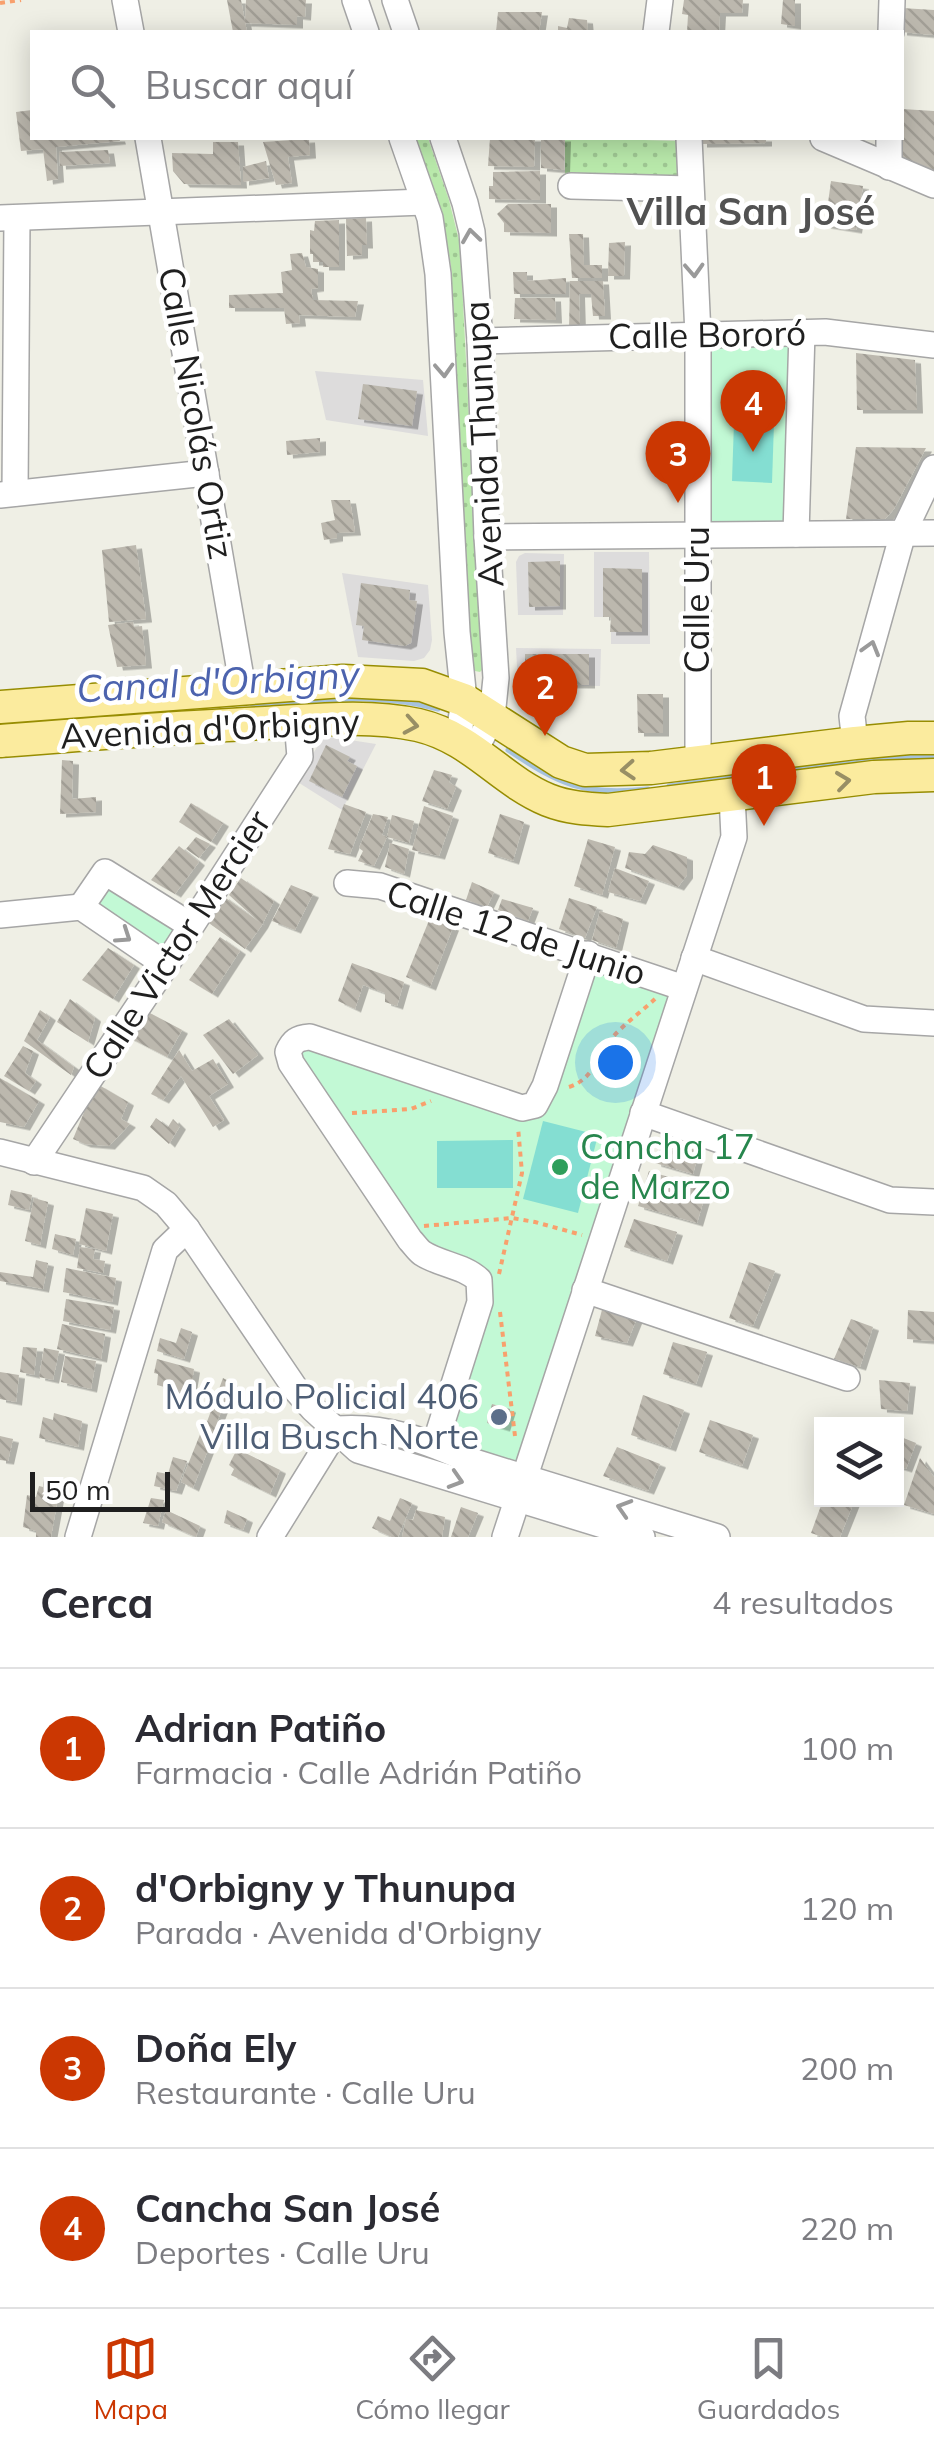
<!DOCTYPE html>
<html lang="es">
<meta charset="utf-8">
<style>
body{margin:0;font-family:Mulish,sans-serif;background:#f7f7f7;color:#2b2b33}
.controls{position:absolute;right:30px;bottom:30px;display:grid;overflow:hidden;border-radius:0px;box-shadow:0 5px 25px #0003}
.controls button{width:90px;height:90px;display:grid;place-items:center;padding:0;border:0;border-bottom:2px solid #e1e1e2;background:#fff;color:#2b2b33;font:50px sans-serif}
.scale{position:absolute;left:30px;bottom:25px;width:140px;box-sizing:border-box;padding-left:10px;border:5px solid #1f1f1f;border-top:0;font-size:28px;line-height:35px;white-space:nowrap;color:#1f1f1f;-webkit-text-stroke:8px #fff;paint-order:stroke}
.you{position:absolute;left:615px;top:1062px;width:35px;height:35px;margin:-25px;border:8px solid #fff;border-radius:50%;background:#1a73e8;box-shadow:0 0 0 15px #1a73e833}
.badge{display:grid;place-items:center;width:65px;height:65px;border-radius:50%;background:#cb3702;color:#fff;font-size:32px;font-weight:700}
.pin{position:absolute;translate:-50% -82px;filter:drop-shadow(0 2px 5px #0008)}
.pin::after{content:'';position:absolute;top:52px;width:35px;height:30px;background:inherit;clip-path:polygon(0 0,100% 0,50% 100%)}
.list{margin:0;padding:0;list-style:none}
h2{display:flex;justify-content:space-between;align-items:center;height:130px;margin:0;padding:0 40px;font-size:42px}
h2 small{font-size:32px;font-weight:400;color:#7c7c81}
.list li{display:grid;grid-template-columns:65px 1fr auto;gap:30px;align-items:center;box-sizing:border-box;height:160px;padding:0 40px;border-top:2px solid #e1e1e2}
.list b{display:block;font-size:38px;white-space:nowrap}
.list p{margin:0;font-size:32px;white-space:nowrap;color:#7c7c81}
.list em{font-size:32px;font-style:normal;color:#7c7c81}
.icon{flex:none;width:55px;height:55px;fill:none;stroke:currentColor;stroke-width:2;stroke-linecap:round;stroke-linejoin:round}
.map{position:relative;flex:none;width:934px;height:1537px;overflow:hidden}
.search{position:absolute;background:#fff;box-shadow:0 5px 25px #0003;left:30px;right:30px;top:30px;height:110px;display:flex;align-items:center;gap:25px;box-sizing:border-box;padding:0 35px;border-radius:0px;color:#7c7c81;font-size:38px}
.sheet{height:770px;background:#fff}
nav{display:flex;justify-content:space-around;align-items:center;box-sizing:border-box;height:140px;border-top:2px solid #e1e1e2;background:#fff;font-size:28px;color:#7c7c81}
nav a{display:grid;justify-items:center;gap:5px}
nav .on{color:#cb3702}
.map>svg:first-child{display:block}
</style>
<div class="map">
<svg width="934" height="1537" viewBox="0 0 934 1537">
<defs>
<pattern id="grass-dots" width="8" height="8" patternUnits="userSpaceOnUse" patternTransform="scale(2.5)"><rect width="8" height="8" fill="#b9e9ab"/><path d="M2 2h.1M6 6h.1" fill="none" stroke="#9fc793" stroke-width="1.8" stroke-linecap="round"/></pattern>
<pattern id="building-back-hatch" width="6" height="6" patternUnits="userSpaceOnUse" patternTransform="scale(2.5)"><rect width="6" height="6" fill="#bcb8ae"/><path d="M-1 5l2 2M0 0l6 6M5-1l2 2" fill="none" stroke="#a19e95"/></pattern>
<filter id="shadow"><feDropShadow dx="6" dy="3.5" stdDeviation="0" flood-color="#0004"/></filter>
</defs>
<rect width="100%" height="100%" fill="#efefe5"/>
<!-- residential -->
<g fill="#dddcdc">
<path d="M315,371L423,380L428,436L326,420Z"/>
<path d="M594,552H649L650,644H611V617H594Z"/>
<path d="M525,553L564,554L563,615H518L516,562L519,556Z"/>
<path d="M342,573L428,585L432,640L430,650L424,658L414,661L358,657Z"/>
<path d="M516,648L601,649L600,686L518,684Z"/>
<path d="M324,736L376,744L342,810L296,781Z"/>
</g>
<!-- grass -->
<g fill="url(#grass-dots)">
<path d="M415,138H428L449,200L460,244L482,670L480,672L475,671L471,665L451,266L440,210Z"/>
<path d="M565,138L683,141L685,182L565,181Z"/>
</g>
<!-- park -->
<g fill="#c2f9d5">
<path d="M722,342L791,344L788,519L783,526L710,525L709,350Z"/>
<path d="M103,885L174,923L175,930L160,948L92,900Z"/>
<path d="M596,967L668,989L670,998L516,1466L453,1442L446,1435L487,1289L427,1249L297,1053L302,1047L520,1114Z"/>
</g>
<!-- pitch -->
<g fill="#84ded2">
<path d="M734,422L774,423L772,483L732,481Z"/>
<path d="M543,1121L598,1135L578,1213L523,1199Z"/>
<path d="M513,1140V1188H437V1141Z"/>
</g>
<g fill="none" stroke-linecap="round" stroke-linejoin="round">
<!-- stream -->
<g stroke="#a6c2dd" stroke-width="5">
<path d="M252,704C314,701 378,692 438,709"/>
<path d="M508,750C560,785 584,796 648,789"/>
<path d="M669,786L870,758L934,756"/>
</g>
</g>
<!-- building -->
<g fill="url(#building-back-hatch)" filter="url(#shadow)">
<path d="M227,0H241L247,32H233Z"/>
<path d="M246,0H306L305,17L297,16V25L245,23Z"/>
<path d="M684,0H743L742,13H720L719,32H687L688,15L682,14Z"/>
<path d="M783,0H795V26L781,24Z"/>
<path d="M902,8L934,10V35L901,32Z"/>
<path d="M498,12H542L539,32H496Z"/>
<path d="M569,18L587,20L588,32H558V26L567,28Z"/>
<path d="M902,109L934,111V171L904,160L896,150L898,138H902Z"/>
<path d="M32,110V138H119L120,141L56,147L58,179L47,181L43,149L21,151L16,112Z"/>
<path d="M490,138H535L534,167L488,166Z"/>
<path d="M541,138H565L564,170L541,168Z"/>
<path d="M701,138H766V143L701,144Z"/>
<path d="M309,139L310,155L288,157L292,183L276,185L263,142Z"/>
<path d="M213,142H238L241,185L184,184L173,171L172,153L213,154Z"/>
<path d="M108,150L110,163L60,166L59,152Z"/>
<path d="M266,161L269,178L243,182V167Z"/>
<path d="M540,171V200L489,199V186H493V172Z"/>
<path d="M831,181L863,186L856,230L825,225Z"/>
<path d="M508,204H551V233L504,232V223L497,214Z"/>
<path d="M366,218L367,245H362V255L347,256L346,219Z"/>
<path d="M339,220V267H323V262H313V254H310V230L314,231L315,221Z"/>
<path d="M569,234H583L584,265H602V278H572Z"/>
<path d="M625,242L624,276H608L609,243Z"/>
<path d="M302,253L306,267L318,269V288L311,289L313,300L358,301L355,317L299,315L300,323L286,324L284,308H229V295L283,293L281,272L292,270L290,254Z"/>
<path d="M513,272H527V281L566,278V294H514Z"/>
<path d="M570,281H603L605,316H593L591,294H579L580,328L569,329Z"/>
<path d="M515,298H555L556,320L514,319Z"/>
<path d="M856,353L915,360L917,410H857Z"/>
<path d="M363,384L417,391L412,426L358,419Z"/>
<path d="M320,438V452L287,455L286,441Z"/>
<path d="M856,447L926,448L894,509L885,519H846Z"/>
<path d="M331,500H350L355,532L337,533V538L324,540L321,523L335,520Z"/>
<path d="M136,545L146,619L109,622L102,550Z"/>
<path d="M560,561V606L529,607L528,562Z"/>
<path d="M603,568L642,569V632H610L611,617H603Z"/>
<path d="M361,583L410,590L409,600L417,601L411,643L405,646L362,640L364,626L356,625Z"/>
<path d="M133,622L134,627L142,626L146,665L117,667L108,625Z"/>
<path d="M525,654H589V685L525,684Z"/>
<path d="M637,694H663V733H638Z"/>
<path d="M326,745L350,757L347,761L357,766L342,797L309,781Z"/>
<path d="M62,760L73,761L72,799L96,797V812L60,814Z"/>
<path d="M434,770L452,775L449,782L456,787L447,809L422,801Z"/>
<path d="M191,803L223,823L211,842L179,822Z"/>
<path d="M344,804L366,812L350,854L328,849Z"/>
<path d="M424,806L453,816L439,856L412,850Z"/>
<path d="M373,814L388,817L382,835L387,837L392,815L414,821L409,843L387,837L374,866L358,861L363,851L359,848Z"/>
<path d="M500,814L524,822L513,861L488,853Z"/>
<path d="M196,837L210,844L199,858L186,849Z"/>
<path d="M588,839L615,847L602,895L574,886Z"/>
<path d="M390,843L409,849L404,874L385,867Z"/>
<path d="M653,845L687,857V875L678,887L625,868L629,852L645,854Z"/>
<path d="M179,846L199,862L175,894L151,880Z"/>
<path d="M615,868L649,881L640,901L608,892Z"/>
<path d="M241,878L274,901L262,925L245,949L206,921L223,896L259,922L229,895Z"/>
<path d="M472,882L494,892L487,907L466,900Z"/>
<path d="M291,885L313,894L295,930L272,921Z"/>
<path d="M569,898L597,907L585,938L559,929Z"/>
<path d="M502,899L533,908L528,921L498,910Z"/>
<path d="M600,911L623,919L616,948L592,940Z"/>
<path d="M430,918L453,927L430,987L406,977Z"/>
<path d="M220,937L240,951L212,994L189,980Z"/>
<path d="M108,948L134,965L113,999L82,980Z"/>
<path d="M352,963L404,982L397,1006L385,1002V993L363,985L355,1009L338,1001Z"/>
<path d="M70,999L95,1018L88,1042L57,1022Z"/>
<path d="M40,1010L50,1017L37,1040L74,1067L71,1075L24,1041Z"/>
<path d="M146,1011L182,1030L167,1057L128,1037Z"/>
<path d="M229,1019L258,1055L233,1074L203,1035Z"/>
<path d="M23,1046L33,1051L25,1073L36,1081L29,1091L4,1076Z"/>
<path d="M179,1050L192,1071L213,1059L228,1084L209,1096L224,1120L213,1127L181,1076L163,1100L151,1094Z"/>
<path d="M0,1078L39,1101L24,1127L0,1122Z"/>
<path d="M99,1085L128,1102L121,1119L130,1124L109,1146L85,1144L73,1139L89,1100Z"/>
<path d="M156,1118L168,1127L173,1119L180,1126L169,1144L150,1127Z"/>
<path d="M663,1140L699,1151L693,1174L655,1163Z"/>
<path d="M649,1171L707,1189L697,1223L638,1206Z"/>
<path d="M11,1190L32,1195L29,1210L8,1205Z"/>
<path d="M34,1198L48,1202L40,1245L25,1241Z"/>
<path d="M86,1208L113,1214L106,1251L79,1244Z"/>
<path d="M634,1219L677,1232L667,1261L624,1247Z"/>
<path d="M55,1234L76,1239L73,1255L52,1249Z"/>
<path d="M80,1247L95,1249L93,1259L105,1261L103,1273L77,1268Z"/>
<path d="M36,1260L48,1263L43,1289L0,1281V1272L33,1277Z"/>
<path d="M749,1262L775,1271L753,1326L729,1318Z"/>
<path d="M66,1268L116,1278L112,1302L63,1292Z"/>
<path d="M66,1299L114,1307L110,1330L63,1321Z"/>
<path d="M603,1306L637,1318L627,1343L595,1336Z"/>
<path d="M908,1310L934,1312V1341L907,1339Z"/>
<path d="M851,1319L873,1327L860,1367L834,1359Z"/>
<path d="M62,1324L105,1334L101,1359L57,1349Z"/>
<path d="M181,1328L192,1332L184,1359L157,1351L160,1338L176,1343Z"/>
<path d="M673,1342L707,1352L696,1384L663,1374Z"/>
<path d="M23,1347L37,1348L34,1375L20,1372Z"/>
<path d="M44,1348L59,1351L53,1380L39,1377Z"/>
<path d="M65,1356L96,1361L91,1389L61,1382Z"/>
<path d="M157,1359L194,1369L190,1394L157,1385L158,1374L154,1373Z"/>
<path d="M0,1372L19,1375L16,1402L0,1399Z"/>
<path d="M223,1378L232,1383L217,1422L227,1427L223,1439L204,1430Z"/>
<path d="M879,1380L910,1383L907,1411L881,1409Z"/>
<path d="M643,1395L684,1410L670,1448L631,1435Z"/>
<path d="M492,1404L510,1409L504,1428L487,1423Z"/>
<path d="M54,1413L82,1421L78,1447L39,1438L43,1417L53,1420Z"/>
<path d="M710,1420L753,1435L742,1466L699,1452Z"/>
<path d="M201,1432L213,1437L193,1488L181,1482Z"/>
<path d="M896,1435L916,1443L906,1469L896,1466Z"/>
<path d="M0,1436L13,1439L8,1461L0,1460Z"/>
<path d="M617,1447L660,1464L648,1491L603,1476Z"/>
<path d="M237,1449L280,1470L270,1494L231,1475L234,1469L229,1465Z"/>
<path d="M173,1457L187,1461L176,1491L154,1486L157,1472L168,1474Z"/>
<path d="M920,1458L934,1477V1514L904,1505Z"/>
<path d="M44,1477L61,1481L51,1537H36V1531L23,1527L27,1495L36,1497L39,1486L43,1487Z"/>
<path d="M151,1498L164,1500L158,1526L143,1523Z"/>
<path d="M400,1498L412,1503L398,1537H392L372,1528L378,1516L390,1521Z"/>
<path d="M823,1500H843L854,1502L840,1537H823L811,1533Z"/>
<path d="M461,1507L478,1513L468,1537H451Z"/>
<path d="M166,1510L200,1526L196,1537L162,1522Z"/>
<path d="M227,1510L247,1519L243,1530L224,1523Z"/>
<path d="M416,1510L445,1517L442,1537H402L406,1519L413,1520Z"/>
</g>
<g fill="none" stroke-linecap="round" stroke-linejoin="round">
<defs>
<g id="minor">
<path d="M125,0L131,32"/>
<path d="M355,0L366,32"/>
<path d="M395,0L406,32"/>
<path d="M656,32L660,0"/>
<path d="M891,32L892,0"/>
<path d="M148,138L243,689"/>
<path d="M402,138L430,218L438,274L457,632L464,700L460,727L454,738"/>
<path d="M443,138L465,203L472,232L480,341L487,537L496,678L492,717L475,750"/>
<path d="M689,138L698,335V762"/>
<path d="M823,138L934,185"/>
<path d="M889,167V138"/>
<path d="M571,186L690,189"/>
<path d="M0,218L424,202"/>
<path d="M480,341L825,332L934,345"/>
<path d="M15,493L17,218"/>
<path d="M0,495L206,473"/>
<path d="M796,534L802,332"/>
<path d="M487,537L934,533"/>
<path d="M855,743L852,716L903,533L934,468"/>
<path d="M347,883L380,886L684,988"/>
<path d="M81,907L105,872L190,925"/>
<path d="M0,915L81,907L166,965"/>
<path d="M694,958L864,1019L934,1023"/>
<path d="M643,1113L890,1200L934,1202"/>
<path d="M0,1152L143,1188L166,1204L187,1229L297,1391L313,1409L358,1450L642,1537"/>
<path d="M34,1162L166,965L300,757L297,721"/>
<path d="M585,1290L847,1378"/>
<path d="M337,1429C385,1425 427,1441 471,1461L717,1537"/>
<path d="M435,1444L480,1302L479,1280C463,1265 440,1265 422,1253C418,1250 414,1244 410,1240L291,1063L288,1052C293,1041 297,1038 310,1037L522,1108L535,1105L545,1086L588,954"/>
<path d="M78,1537L165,1250L187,1229"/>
<path d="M270,1537L337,1429"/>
<path d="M505,1537L734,837L732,796"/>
</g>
<g id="major">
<path d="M0,707L343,681L422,685L464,700L561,762L585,770L651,768L855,743L909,738H934"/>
<path d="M0,741C89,734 177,727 266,723C316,720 368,714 418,725C473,738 500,780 548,800C568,808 588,809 608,810L874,777L934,775"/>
</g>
</defs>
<!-- minor casing -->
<use href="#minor" stroke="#a6a6a6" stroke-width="28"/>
<!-- major casing -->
<use href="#major" stroke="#978d02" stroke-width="35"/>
<!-- path -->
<g stroke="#f8a06d" stroke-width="4" stroke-dasharray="5 5" stroke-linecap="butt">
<path d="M0,3L21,0"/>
<path d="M604,1052L637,1064"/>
<path d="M569,1087C594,1079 597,1056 612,1038C624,1024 641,1012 655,999"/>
<path d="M352,1113L411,1109L431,1101"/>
<path d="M424,1226L512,1218L535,1222L582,1235"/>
<path d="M499,1274L522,1173L518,1127"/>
<path d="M500,1312L515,1436"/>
</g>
<!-- minor -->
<use href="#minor" stroke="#fff" stroke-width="25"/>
<!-- major -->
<use href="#major" stroke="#fbeb9e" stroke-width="32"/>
</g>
<!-- one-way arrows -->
<defs><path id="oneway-chevron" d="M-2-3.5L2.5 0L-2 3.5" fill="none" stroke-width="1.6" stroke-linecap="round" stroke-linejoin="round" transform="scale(2.5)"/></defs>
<g stroke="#9a9a9a">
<use href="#oneway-chevron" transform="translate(471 236) rotate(-98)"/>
<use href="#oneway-chevron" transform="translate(694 270) rotate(87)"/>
<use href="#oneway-chevron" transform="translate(444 370) rotate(87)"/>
<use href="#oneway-chevron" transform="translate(871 648) rotate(-74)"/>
<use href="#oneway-chevron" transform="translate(124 936) rotate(34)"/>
<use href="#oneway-chevron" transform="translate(456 1480) rotate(17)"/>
<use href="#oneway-chevron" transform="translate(624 1508) rotate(-163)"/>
</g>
<g stroke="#988f65">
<use href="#oneway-chevron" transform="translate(411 725) rotate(10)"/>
<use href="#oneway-chevron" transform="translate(628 770) rotate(176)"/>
<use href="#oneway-chevron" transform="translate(843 781) rotate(-7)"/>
</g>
<!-- markers -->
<circle fill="#2e9e5b" stroke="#fff" stroke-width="4" cx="560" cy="1167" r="10"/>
<circle fill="#5c6f8a" stroke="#fff" stroke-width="4" cx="499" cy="1417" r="10"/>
<g text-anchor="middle" stroke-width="9" stroke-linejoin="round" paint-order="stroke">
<!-- street labels -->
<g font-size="35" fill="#1f1f1f" stroke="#fff">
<text transform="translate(707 335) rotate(-1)" y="12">Calle Bororó</text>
<text transform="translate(196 413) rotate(80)" y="12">Calle Nicolás Ortiz</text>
<text transform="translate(484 444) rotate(-93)" y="12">Avenida Thunupa</text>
<text transform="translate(697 600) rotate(-90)" y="12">Calle Uru</text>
<text transform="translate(210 729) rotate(-3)" y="12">Avenida d'Orbigny</text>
<text transform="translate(516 933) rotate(18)" y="12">Calle 12 de Junio</text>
<text transform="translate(177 945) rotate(-57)" y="12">Calle Victor Mercier</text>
</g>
<!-- leisure labels -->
<g font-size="35" fill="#27864d" stroke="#fff" text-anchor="start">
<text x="580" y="1159">Cancha 17<tspan x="580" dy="40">de Marzo</tspan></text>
</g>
<!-- service labels -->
<g font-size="35" fill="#4e5e75" stroke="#fff" text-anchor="end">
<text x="479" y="1409">Módulo Policial 406<tspan x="479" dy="40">Villa Busch Norte</tspan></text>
</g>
<!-- neighbourhood labels -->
<g font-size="38" font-weight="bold" fill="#525252" stroke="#fff">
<text x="751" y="225">Villa San José</text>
</g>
<!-- water labels -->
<g font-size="38" font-style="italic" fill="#4c63ae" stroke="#fff">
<text transform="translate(218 682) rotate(-3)" y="13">Canal d'Orbigny</text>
</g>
</g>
</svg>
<div class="controls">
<button><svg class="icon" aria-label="layers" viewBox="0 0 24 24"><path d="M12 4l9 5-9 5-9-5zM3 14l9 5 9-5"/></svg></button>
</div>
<div class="scale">50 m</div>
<div class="you"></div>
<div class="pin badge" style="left:764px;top:826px">1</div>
<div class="pin badge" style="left:545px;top:736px">2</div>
<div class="pin badge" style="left:678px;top:503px">3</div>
<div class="pin badge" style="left:753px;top:452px">4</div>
<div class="search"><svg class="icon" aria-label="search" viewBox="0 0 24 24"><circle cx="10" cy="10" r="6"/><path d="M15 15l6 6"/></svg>Buscar aquí</div>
</div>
<section class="sheet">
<h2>Cerca<small>4 resultados</small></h2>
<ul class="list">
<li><span class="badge">1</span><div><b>Adrian Patiño</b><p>Farmacia · Calle Adrián Patiño</p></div><em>100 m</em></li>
<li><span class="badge">2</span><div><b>d'Orbigny y Thunupa</b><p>Parada · Avenida d'Orbigny</p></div><em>120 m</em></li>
<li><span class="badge">3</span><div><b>Doña Ely</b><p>Restaurante · Calle Uru</p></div><em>200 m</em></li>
<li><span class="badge">4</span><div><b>Cancha San José</b><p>Deportes · Calle Uru</p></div><em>220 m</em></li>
</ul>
</section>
<nav>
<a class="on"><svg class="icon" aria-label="map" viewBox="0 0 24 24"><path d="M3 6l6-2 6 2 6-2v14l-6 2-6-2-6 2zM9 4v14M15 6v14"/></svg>Mapa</a>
<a><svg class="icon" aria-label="directions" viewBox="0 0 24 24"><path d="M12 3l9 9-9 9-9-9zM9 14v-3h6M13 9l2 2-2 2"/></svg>Cómo llegar</a>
<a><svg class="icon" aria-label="saved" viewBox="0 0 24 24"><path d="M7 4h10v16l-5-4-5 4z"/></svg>Guardados</a>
</nav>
